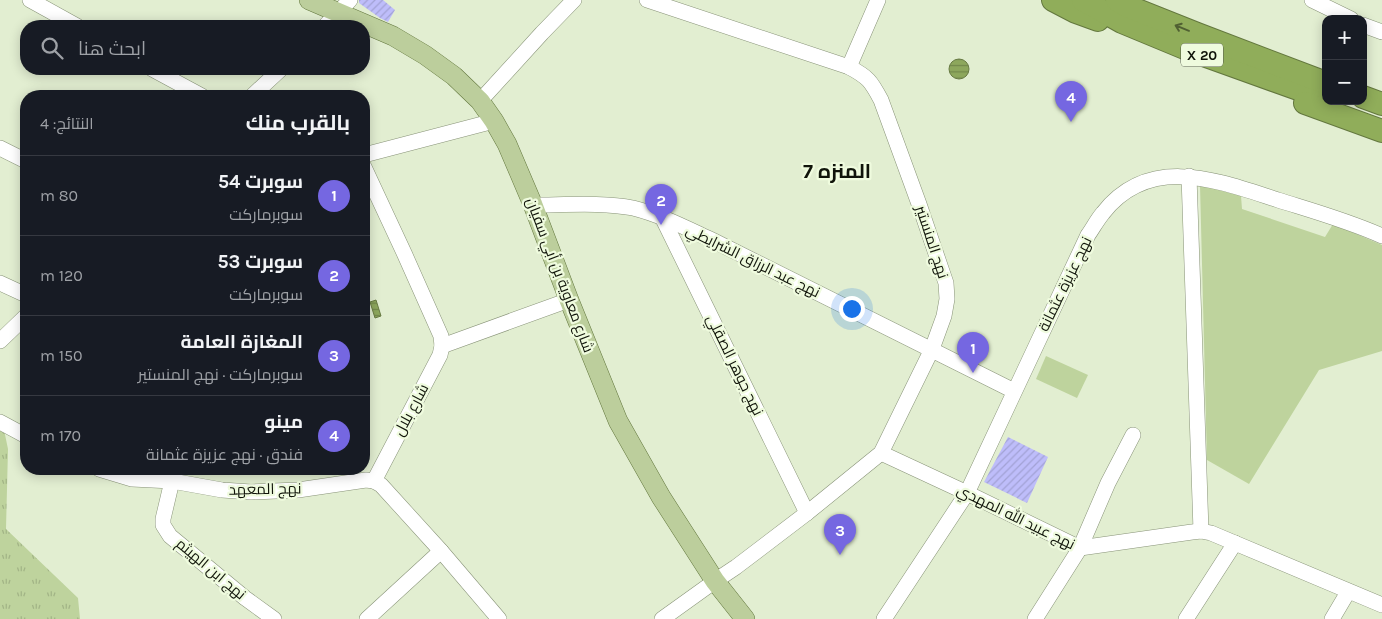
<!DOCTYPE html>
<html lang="ar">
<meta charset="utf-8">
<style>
body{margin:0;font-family:Karla,Cairo,sans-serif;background:#242831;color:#f1f3f6;direction:rtl}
.controls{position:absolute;right:15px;top:15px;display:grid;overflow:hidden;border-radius:10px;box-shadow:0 2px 12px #0003}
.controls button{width:45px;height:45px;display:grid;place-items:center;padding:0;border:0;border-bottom:1px solid #363941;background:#171b24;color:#f1f3f6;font:25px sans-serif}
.you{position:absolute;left:851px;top:308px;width:18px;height:18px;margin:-12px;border:4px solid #fff;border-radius:50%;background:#1a73e8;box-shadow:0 0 0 8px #1a73e833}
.badge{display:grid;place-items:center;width:32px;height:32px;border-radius:50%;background:#7567e1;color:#fff;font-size:16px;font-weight:700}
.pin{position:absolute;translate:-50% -41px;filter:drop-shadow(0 1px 2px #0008)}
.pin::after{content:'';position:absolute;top:26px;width:18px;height:15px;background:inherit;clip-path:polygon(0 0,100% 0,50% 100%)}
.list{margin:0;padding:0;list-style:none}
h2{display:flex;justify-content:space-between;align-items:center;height:65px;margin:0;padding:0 20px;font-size:21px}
h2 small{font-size:16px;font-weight:400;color:#9ea1a6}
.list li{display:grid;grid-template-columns:32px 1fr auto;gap:15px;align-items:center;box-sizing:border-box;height:80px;padding:0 20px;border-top:1px solid #363941}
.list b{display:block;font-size:19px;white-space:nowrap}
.list p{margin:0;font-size:16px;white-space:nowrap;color:#9ea1a6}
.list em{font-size:16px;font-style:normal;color:#9ea1a6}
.icon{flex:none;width:28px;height:28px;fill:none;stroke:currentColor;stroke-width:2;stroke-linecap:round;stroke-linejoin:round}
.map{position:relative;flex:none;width:1382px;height:619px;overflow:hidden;direction:ltr}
.search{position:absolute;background:#171b24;box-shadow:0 2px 12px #0003;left:20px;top:20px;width:350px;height:55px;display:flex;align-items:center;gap:12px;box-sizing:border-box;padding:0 18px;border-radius:20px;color:#9ea1a6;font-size:19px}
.panel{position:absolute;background:#171b24;box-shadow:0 2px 12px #0003;left:20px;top:90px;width:350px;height:385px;border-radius:20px;direction:rtl}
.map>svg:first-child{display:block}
</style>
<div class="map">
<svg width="1382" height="619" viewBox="0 0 1382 619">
<defs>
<pattern id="grass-tufts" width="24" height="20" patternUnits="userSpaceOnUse" patternTransform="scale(1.25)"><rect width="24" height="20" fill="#bed39d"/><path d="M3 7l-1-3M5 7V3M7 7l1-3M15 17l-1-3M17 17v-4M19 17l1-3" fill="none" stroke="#a2b486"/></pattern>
<pattern id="water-rules" width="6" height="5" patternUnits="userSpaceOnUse" patternTransform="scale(1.25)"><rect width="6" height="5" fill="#8da75c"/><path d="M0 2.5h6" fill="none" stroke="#72874a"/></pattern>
<pattern id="building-hatch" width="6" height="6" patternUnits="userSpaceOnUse" patternTransform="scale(1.25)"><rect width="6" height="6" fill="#bebdfa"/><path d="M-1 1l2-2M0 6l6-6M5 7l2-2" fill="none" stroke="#a2a2d5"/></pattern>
</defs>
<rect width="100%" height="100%" fill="#e2eed1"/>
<!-- grass -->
<path fill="url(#grass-tufts)" d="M0,423L3,425L8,449L6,529L78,598L80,619H0Z"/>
<!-- park -->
<g fill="#bed39d">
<path d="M1200,185L1241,196L1242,209L1325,237L1333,224L1382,245V351L1319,370L1249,484L1207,460Z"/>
<path d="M1046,356L1088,375L1077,398L1036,379Z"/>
</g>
<!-- water -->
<g fill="url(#water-rules)" stroke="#687b43">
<circle cx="959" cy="69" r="10"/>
<path d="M376,300L381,316L375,318L370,302Z"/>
</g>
<!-- building -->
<g fill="url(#building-hatch)">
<path d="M359,0H383L395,10L388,22L380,18L359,3Z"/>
<path d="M1008,437L1048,457L1027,503L984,482Z"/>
</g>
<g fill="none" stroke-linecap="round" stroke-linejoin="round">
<defs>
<g id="minor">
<path d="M30,0L77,26"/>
<path d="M647,0L849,67C868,77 871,81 881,100L919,204L946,283L947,299L944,316L932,349L881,453L807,513L736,567L715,581L662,619"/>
<path d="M1312,0L1351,19"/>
<path d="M1363,25L1382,32"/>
<path d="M325,26L350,0"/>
<path d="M849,67L878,0"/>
<path d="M152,69L202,96"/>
<path d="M252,96L281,69"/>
<path d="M480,101L542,33L574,0"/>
<path d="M0,148L26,161"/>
<path d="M364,155L494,121"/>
<path d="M364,167L405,255L441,336L442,346L440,355L374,481L381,485L441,551L499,619"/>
<path d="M1189,176L1201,531"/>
<path d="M533,205C563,205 604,202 633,208C661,215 686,228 712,240L1014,391"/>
<path d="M662,217L807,513"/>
<path d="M0,283L26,295"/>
<path d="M0,341L26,316"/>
<path d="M442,346L569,300"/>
<path d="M0,422L26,436"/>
<path d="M881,453L967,493L1080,548L1192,532L1201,531L1211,533L1382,605"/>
<path d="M99,469L132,479L172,481L222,490L251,492L298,490L366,480L374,481"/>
<path d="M172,481L163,519V525L170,536L245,598L274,619"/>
<path d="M367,619L441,551"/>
<path d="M884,619L967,493L1088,235C1093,228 1097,220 1103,213C1150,153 1219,181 1278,200C1313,211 1349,221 1382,236"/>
<path d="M1035,619L1080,548L1108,483L1133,435"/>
<path d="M1186,619L1235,543"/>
<path d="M1332,619L1348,592"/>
</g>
<path id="major" d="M309,0L393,36L425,55L454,76L480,101L494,121L507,144L533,205L569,300L618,421L661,497L715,581L745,619"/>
<g id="highway">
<path d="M1053,0L1076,12L1098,20"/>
<path d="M1083,0L1122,22L1192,51L1326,99"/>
<path d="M1117,0L1127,6L1197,34L1326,83"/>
<path d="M1363,97L1382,104"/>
<path d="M1305,103L1382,131"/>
</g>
</defs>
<!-- minor casing -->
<use href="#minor" stroke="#889378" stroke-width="16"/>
<!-- major casing -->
<use href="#major" stroke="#63773e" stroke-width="20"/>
<!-- highway casing -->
<use href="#highway" stroke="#63773e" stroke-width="24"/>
<!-- minor -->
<use href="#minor" stroke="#fff" stroke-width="15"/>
<!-- major -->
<use href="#major" stroke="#bcce9c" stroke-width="19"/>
<!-- highway -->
<use href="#highway" stroke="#90ad5a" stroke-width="22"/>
</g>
<!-- one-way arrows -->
<defs><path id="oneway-shaft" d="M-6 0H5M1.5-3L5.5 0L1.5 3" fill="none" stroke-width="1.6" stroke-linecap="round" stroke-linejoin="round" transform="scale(1.25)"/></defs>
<use stroke="#506032" href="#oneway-shaft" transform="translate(1182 28) rotate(-158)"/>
<g text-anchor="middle" stroke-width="4.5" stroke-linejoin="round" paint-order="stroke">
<!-- shield labels -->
<rect fill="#effbde" stroke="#53594a" stroke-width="1" x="1181" y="43.5" width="42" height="23" rx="4"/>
<g font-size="14" font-weight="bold" fill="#10140a">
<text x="1202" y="60">X 20</text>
</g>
<!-- street labels -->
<g font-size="15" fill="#10140a" stroke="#effbde">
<text transform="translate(932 242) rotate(72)" y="5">نهج المنستير</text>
<text transform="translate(753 261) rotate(26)" y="5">نهج عبد الرزاق الشرايطي</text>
<text transform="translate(560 275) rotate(69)" y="5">شارع معاوية بن أبي سفيان</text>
<text transform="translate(1065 284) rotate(-64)" y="5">نهج عزيزة عثمانة</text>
<text transform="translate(735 365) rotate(64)" y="5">نهج جوهر الصقلي</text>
<text transform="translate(411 410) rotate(-62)" y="5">شارع بلال</text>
<text transform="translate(265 489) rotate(-1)" y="5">نهج المعهد</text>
<text transform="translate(1016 517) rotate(26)" y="5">نهج عبيد الله المهدي</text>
<text transform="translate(211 569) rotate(40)" y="5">نهج ابن الهيثم</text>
</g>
<!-- district labels -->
<g font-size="20" font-weight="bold" fill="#10140a" stroke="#effbde">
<text x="837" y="178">المنزه 7</text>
</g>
</g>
</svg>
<div class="controls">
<button>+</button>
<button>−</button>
</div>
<div class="you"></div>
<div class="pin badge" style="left:973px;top:373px">1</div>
<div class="pin badge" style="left:661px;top:225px">2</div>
<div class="pin badge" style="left:840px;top:555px">3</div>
<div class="pin badge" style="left:1071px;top:122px">4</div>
<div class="search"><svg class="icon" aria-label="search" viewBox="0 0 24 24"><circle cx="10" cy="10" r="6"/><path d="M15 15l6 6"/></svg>ابحث هنا</div>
<section class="panel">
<h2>بالقرب منك<small>النتائج: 4</small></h2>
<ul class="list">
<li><span class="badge">1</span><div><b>سوبرت 54</b><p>سوبرماركت</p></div><em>80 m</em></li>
<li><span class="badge">2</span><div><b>سوبرت 53</b><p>سوبرماركت</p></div><em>120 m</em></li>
<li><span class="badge">3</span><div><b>المغازة العامة</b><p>سوبرماركت · نهج المنستير</p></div><em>150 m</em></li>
<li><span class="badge">4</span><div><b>مينو</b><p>فندق · نهج عزيزة عثمانة</p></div><em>170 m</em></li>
</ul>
</section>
</div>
